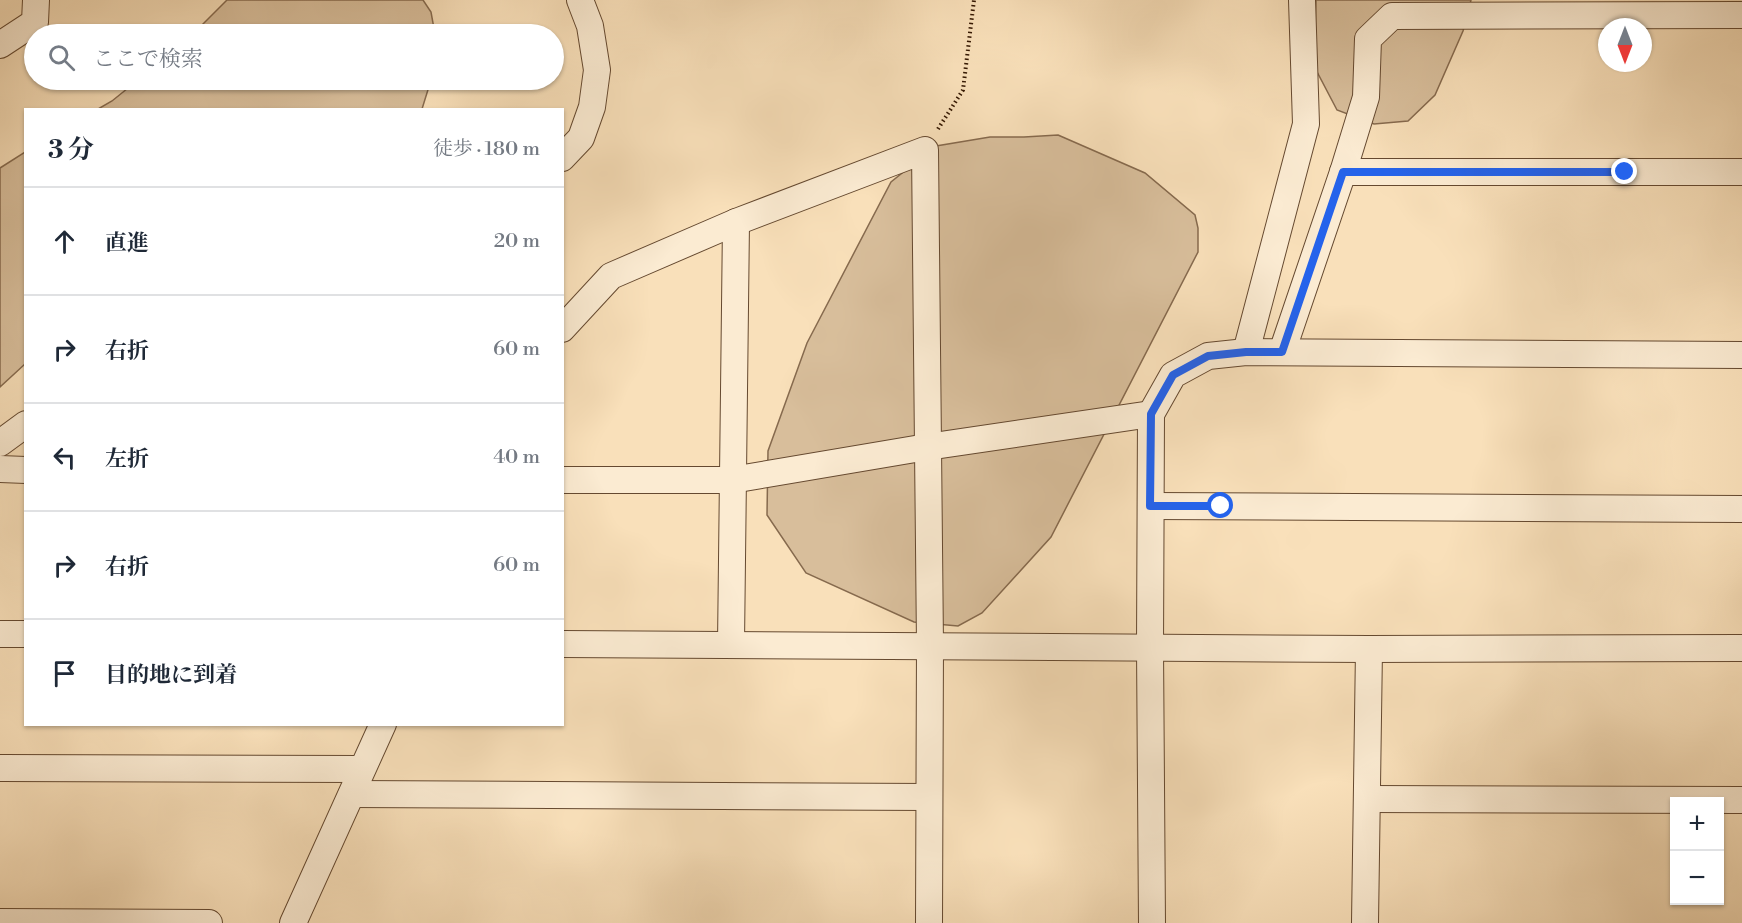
<!DOCTYPE html>
<html lang="ja">
<meta charset="utf-8">
<style>
body{margin:0;font-family:"Libre Bodoni","Noto Serif JP",serif;background:#f2f2f3;color:#1f2937}
.controls{position:absolute;right:18px;bottom:18px;display:grid;overflow:hidden;border-radius:0px;box-shadow:0 2px 4px #0004}
.controls button{width:54px;height:54px;display:grid;place-items:center;padding:0;border:0;border-bottom:2px solid #e0e1e3;background:#fff;color:#1f2937;font:30px sans-serif}
.compass{position:absolute;left:1598px;top:18px;width:54px;height:54px;border-radius:50%;background:#fff;box-shadow:0 2px 4px #0004;rotate:180deg}
.stop{position:absolute;width:18px;height:18px;margin:-14px;border:4px solid #2563eb;border-radius:50%;background:#fff}
.stop.end{background:#2563eb;border-color:#fff;box-shadow:0 2px 6px #0008}
.list{margin:0;padding:0;list-style:none}
h2{display:flex;justify-content:space-between;align-items:center;height:78px;margin:0;padding:0 24px;font-size:26px}
h2 small{font-size:20px;font-weight:400;color:#747a83}
.list li{display:grid;grid-template-columns:39px 1fr auto;gap:18px;align-items:center;box-sizing:border-box;height:108px;padding:0 24px;border-top:2px solid #e0e1e3}
.list b{display:block;font-size:22px;white-space:nowrap}
.list em{font-size:20px;font-style:normal;color:#747a83}
.icon{flex:none;width:33px;height:33px;fill:none;stroke:currentColor;stroke-width:2;stroke-linecap:round;stroke-linejoin:round}
.map{position:relative;flex:none;width:1742px;height:923px;overflow:hidden}
.search{position:absolute;background:#fff;box-shadow:0 2px 4px #0004;left:24px;top:24px;width:540px;height:66px;display:flex;align-items:center;gap:15px;box-sizing:border-box;padding:0 21px;border-radius:33px;color:#747a83;font-size:22px}
.panel{position:absolute;background:#fff;box-shadow:0 2px 4px #0004;left:24px;top:108px;width:540px;height:618px;border-radius:0px}
.map>svg:first-child{display:block}
</style>
<div class="map">
<svg width="1742" height="923" viewBox="0 0 1742 923">
<rect width="100%" height="100%" fill="#f9e0ba"/>
<filter id="stains"><feTurbulence type="fractalNoise" baseFrequency=".00333" numOctaves="4"/><feColorMatrix values="0 0 0 0 .2 0 0 0 0 .09 0 0 0 0 .02 0 0 0 .5 -.17"/></filter>
<radialGradient id="worn" r=".72"><stop offset=".6" stop-color="#630" stop-opacity="0"/><stop offset="1" stop-color="#630" stop-opacity=".3"/></radialGradient>
<!-- green -->
<g fill="#d8be9b" stroke="#866a4e" stroke-width="1.5">
<path d="M227,0H423L431,12L435,34H193Z"/>
<path d="M1316,0H1471L1463,31L1435,95L1408,121L1374,124L1337,110L1314,66Z"/>
<path d="M138,80H431L422,109H98L112,101Z"/>
<path d="M1058,135L1145,173L1195,215L1198,228V252L1051,537L982,613L958,626L914,622L806,573L767,515L768,451L807,343L891,182L936,146L990,137H1024Z"/>
<path d="M25,152V364L0,387V168Z"/>
</g>
<g fill="none" stroke-linecap="round" stroke-linejoin="round">
<defs>
<g id="minor">
<path d="M0,45L35,22L36,0"/>
<path d="M562,158L581,138L592,107L597,70L590,26L580,0"/>
<path d="M1343,172H1742"/>
<path d="M562,329L611,276L736,222L925,150L930,645L929,923"/>
<path d="M1246,352L1306,124L1302,0"/>
<path d="M1282,352L1343,172L1366,97L1368,39L1392,16L1742,15"/>
<path d="M0,443L26,424"/>
<path d="M0,469L26,470"/>
<path d="M562,480H732L927,447L1151,414"/>
<path d="M1151,506L1742,509"/>
<path d="M0,634H26"/>
<path d="M562,644L1369,649L1742,648"/>
<path d="M731,644L736,222"/>
<path d="M0,768L362,769"/>
<path d="M352,794L929,797"/>
<path d="M1367,799L1742,800"/>
<path d="M0,922L209,923"/>
<path d="M293,923L383,724"/>
<path d="M1152,923L1150,648L1151,414L1173,375L1208,356L1246,352L1742,355"/>
<path d="M1365,923L1369,649"/>
</g>
</defs>
<!-- minor casing -->
<use href="#minor" stroke="#654930" stroke-width="28"/>
<!-- path -->
<path stroke="#341702" stroke-width="4" stroke-dasharray="1.5 3" stroke-linecap="butt" d="M938,129L963,90L974,0"/>
<!-- minor -->
<use href="#minor" stroke="#fbebd2" stroke-width="26"/>
</g>
<g fill="none" stroke-linecap="round" stroke-linejoin="round">
<!-- route -->
<path stroke="#2563eb" stroke-width="8" d="M1221,506H1150L1151,414L1173,375L1208,356L1246,352H1282L1343,172H1625"/>
</g>
<rect width="100%" height="100%" filter="url(#stains)"/>
<rect width="100%" height="100%" fill="url(#worn)"/>
</svg>
<div class="controls">
<button>+</button>
<button>−</button>
</div>
<svg class="compass" viewBox="-18 -18 36 36"><path d="M0-13l5 13h-10z" fill="#e53935"/><path d="M0 13l5-13h-10z" fill="#747a83"/></svg>
<div class="stop" style="left:1221px;top:506px"></div>
<div class="stop end" style="left:1625px;top:172px"></div>
<div class="search"><svg class="icon" aria-label="search" viewBox="0 0 24 24"><circle cx="10" cy="10" r="6"/><path d="M15 15l6 6"/></svg>ここで検索</div>
<section class="panel">
<h2>3 分<small>徒歩 · 180 m</small></h2>
<ul class="list">
<li><svg class="icon" aria-label="ahead" viewBox="0 0 24 24"><path d="M12 20V5M6 11l6-6 6 6"/></svg><div><b>直進</b></div><em>20 m</em></li>
<li><svg class="icon" aria-label="right" viewBox="0 0 24 24"><path d="M7 20v-9h11M14 6l5 5-5 5"/></svg><div><b>右折</b></div><em>60 m</em></li>
<li><svg class="icon" aria-label="left" viewBox="0 0 24 24"><path d="M17 20v-9H6M10 6l-5 5 5 5"/></svg><div><b>左折</b></div><em>40 m</em></li>
<li><svg class="icon" aria-label="right" viewBox="0 0 24 24"><path d="M7 20v-9h11M14 6l5 5-5 5"/></svg><div><b>右折</b></div><em>60 m</em></li>
<li><svg class="icon" aria-label="arrive" viewBox="0 0 24 24"><path d="M6 21V4h12l-3 4 3 4H6"/></svg><div><b>目的地に到着</b></div></li>
</ul>
</section>
</div>
